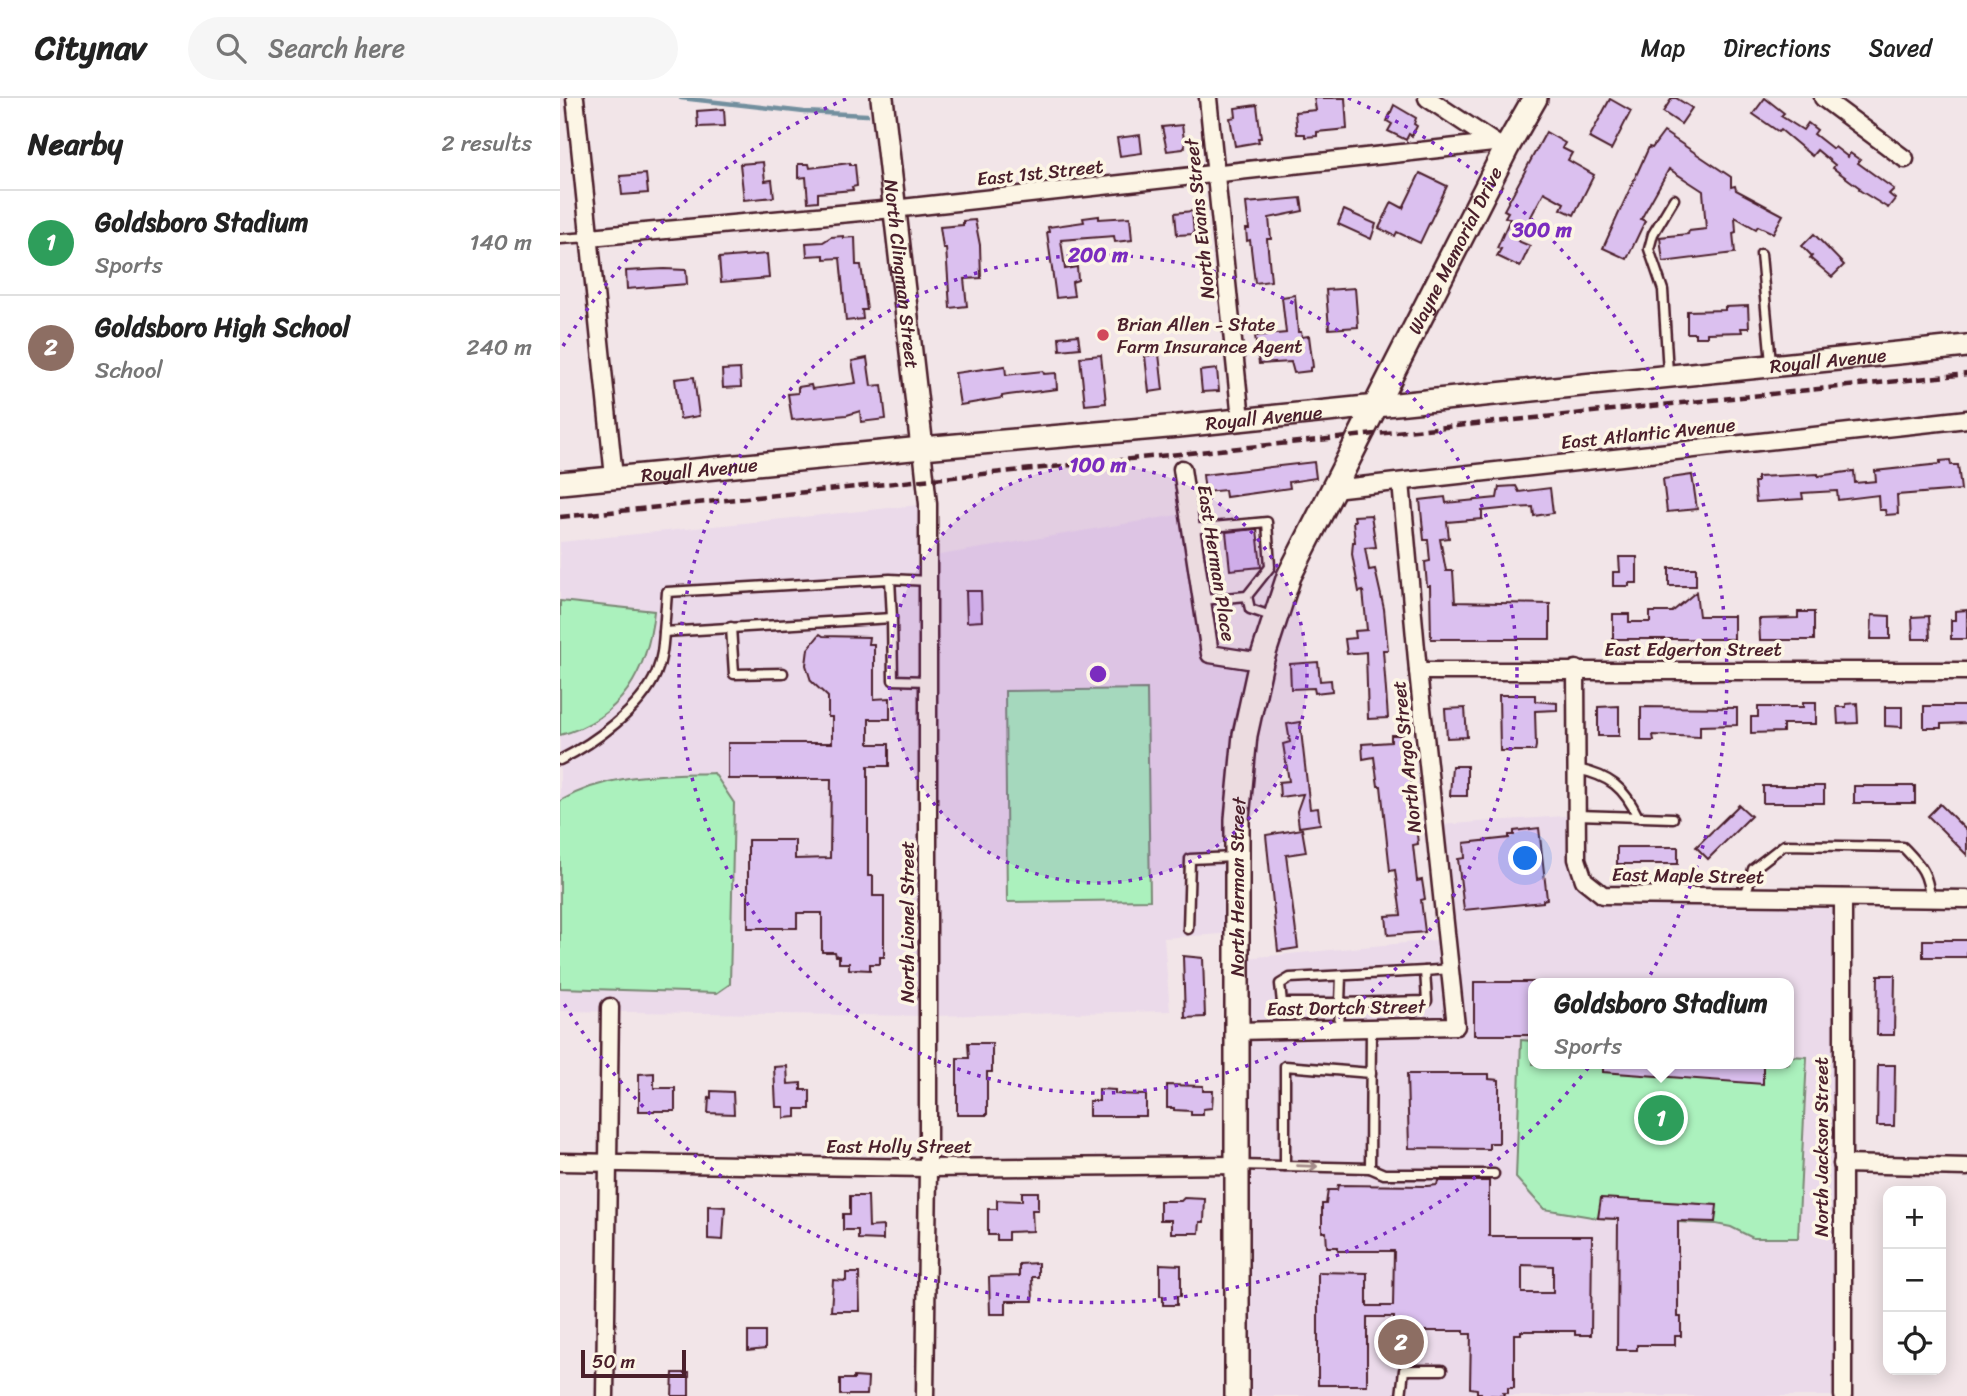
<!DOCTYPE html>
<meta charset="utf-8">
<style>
body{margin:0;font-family:Sriracha,sans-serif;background:#f6f6f6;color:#222}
.controls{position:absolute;right:21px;bottom:21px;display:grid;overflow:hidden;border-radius:14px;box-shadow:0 4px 18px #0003}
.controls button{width:63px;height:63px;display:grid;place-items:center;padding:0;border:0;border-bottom:2px solid #e0e0e0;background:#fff;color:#222;font:35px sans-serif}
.scale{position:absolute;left:21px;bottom:18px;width:105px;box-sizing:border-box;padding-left:7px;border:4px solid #4a1f2b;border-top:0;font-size:19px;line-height:24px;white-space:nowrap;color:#4a1f2b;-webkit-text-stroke:5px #fcf5e5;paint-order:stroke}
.you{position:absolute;left:966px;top:761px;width:24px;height:24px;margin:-18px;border:5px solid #fff;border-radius:50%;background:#1a73e8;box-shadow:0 0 0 10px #1a73e833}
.badge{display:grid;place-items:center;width:46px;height:46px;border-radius:50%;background:#d1495b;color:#fff;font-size:23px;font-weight:700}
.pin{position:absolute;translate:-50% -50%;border:4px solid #fff;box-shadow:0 2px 7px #0006}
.popup{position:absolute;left:968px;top:880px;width:266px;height:91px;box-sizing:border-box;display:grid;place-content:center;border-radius:14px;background:#fff;filter:drop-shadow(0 2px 5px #0005);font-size:23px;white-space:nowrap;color:#767676}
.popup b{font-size:26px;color:#222}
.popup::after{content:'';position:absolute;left:50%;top:100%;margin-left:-14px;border:14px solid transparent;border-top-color:#fff}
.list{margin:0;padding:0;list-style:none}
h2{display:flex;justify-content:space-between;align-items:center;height:91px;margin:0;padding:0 28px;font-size:30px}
h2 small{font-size:23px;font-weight:400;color:#767676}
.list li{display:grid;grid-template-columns:46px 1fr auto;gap:21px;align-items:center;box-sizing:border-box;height:105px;padding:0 28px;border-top:2px solid #e0e0e0}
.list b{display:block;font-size:26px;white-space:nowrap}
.list p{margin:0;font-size:23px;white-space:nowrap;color:#767676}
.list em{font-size:23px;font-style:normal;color:#767676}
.icon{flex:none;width:38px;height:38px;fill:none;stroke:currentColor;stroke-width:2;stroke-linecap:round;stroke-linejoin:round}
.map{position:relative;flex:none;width:1407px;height:1298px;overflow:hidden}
header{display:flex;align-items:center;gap:42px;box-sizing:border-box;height:98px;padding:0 35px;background:#fff;border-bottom:2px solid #e0e0e0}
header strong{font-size:33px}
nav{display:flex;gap:38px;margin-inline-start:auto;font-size:24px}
.search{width:490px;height:63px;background:#f6f6f6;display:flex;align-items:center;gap:18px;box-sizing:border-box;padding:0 24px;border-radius:38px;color:#767676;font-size:26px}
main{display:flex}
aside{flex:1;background:#fff}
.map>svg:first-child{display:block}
</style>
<header>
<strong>Citynav</strong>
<div class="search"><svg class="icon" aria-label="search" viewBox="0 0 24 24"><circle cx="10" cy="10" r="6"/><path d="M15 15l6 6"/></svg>Search here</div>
<nav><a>Map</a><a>Directions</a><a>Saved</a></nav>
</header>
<main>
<aside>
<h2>Nearby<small>2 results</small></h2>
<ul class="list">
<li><span class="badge" style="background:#2e9e5b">1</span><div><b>Goldsboro Stadium</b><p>Sports</p></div><em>140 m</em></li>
<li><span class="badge" style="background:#8d6e63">2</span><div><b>Goldsboro High School</b><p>School</p></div><em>240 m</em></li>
</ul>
</aside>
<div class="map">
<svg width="1407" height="1298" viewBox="0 0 1407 1298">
<rect width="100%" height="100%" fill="#f2e5e8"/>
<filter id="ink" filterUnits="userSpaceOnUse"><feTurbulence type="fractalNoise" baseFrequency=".0143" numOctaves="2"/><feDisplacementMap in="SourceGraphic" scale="14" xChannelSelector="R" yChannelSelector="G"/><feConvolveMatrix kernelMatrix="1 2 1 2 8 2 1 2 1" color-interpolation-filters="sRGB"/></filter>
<g filter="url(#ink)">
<!-- built -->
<g fill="#ebdaea" fill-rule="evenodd">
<path d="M368,406V459L629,415L650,555L701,564L676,835L604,840L610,913L367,918L0,913V444Z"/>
<path d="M1017,717V761L1043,797L1282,800V1298H677L676,861L887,841L879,727ZM973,885H1229V966H973Z"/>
</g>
<!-- green -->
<g fill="#abf1bd" stroke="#7a8874" stroke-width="2">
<path d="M0,503L94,513C88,573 61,621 0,637Z"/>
<path d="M587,591L590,802L447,804L445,593Z"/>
<path d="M154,675L174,705L170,886L157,895L0,890V703C47,675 101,677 154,675Z"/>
<path d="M961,942L973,943V966H1229V958L1247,959L1238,1140H1193L1171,1129L1156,1126L1038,1120L984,1111L956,1080Z"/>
</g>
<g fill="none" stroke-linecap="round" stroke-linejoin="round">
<!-- stream -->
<path stroke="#728f9e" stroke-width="4.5" d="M121,0L244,14L307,17"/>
</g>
<!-- building -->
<g fill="#dbc0ef" stroke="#4a1f2b" stroke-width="2" fill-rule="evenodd">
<path d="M754,0H785L787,31L757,34V38L745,39V36H737L735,14L756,12Z"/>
<path d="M1112,0H1116L1132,10L1121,26L1103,14Z"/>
<path d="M1205,0L1224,15L1221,18L1243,32L1248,25L1257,32L1254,36L1273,51L1275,49L1288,59L1290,55L1300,62L1298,65L1334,91L1329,96L1335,101L1328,110L1299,92L1300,90L1273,70L1275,67L1257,52L1252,58L1221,32L1219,34L1193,16Z"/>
<path d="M1050,1L1071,13L1051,52L1029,40Z"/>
<path d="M697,7L701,40H698L699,44L675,48L670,20L676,19L675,10Z"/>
<path d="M834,7L856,20L854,26L857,28L852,38L849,36L846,42L828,33L832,26L827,23Z"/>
<path d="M164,11L165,28L138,29L137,13Z"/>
<path d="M622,27L625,49L623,51L607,53L602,29Z"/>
<path d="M986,34L1005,45L1002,50L1012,55L1008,62L1034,77L1014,117L1001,111L1004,105L984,94L958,143L970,148L960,169L937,158L941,151L937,150L950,121L945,119L948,114L944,112Z"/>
<path d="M1104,34L1171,79V89L1175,88L1176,92L1223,117L1213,135L1198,128L1196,131L1175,119L1176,134L1173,135L1175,155L1103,164L1100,139L1128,136L1129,133L1146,131L1143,93L1109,71L1081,121L1085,123L1067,161L1043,150L1089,49L1092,50Z"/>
<path d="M580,37L582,55L560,58L557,40Z"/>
<path d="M203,64L205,83L212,82L214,99L184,102L180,66Z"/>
<path d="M290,65V67H295L297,88L292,89L293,92L258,95V103L248,104L246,79L238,80V66H249L250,70Z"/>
<path d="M860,75L887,88L860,145L837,134L835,138L819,130L832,104L843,110Z"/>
<path d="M86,76L88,95L62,97L60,78Z"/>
<path d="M741,100L743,113L709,120L711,141H707L711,183L695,185L690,142L687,143L686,131H689L686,105Z"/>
<path d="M784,112L816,126L811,141L778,126Z"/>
<path d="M632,113L634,136L617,137L615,115Z"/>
<path d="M539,118V121L570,119L572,142L555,144L554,138L501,142L505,171L517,169L518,182L512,184L514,198L496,200L487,134H489L488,129L524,124L523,120Z"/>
<path d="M415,122L420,147L421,180L404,181L407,208L390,210L386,150H383L380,129L403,127V123Z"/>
<path d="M1254,136L1284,167L1272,179L1250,160L1252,158L1242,148Z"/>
<path d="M283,138V140L295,139L296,167H301L307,212H302L303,221L286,223L280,160L264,161V157L247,158L246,145L263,144L271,139Z"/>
<path d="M207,156L209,180L161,184L159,160Z"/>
<path d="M104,171L126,172L127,186L67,191L66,173Z"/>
<path d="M795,190L798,229L769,231L766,192Z"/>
<path d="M735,197L738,234H741L742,239L749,238L753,269L750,270V273L734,275L731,264L699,266L695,238L726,235L722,199Z"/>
<path d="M1188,208L1189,230H1181L1182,234L1147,235V239H1135V235H1127V213L1165,212V209Z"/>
<path d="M518,237L520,250L500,252L499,239Z"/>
<path d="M599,256L603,292L589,294L585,258Z"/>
<path d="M541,257L546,305L525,307L520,259Z"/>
<path d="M307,260L311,288L322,287L326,321L301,324L300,313L287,317L232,322L228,296L238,295V289L251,287L252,291L296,285L292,263Z"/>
<path d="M445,268L446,277L483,273L484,276L496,275L497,291L448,297L442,298V300L400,307L395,275Z"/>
<path d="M180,271L181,289L163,290L162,272Z"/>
<path d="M657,271L659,293L642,294L640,273Z"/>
<path d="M134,279L139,318L120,321L115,281Z"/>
<path d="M1390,362L1391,367H1398L1401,392L1337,397L1338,416L1326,417L1325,412H1319L1318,397L1278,402L1277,393L1242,395L1243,401L1196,404L1194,384H1197V379L1258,376V378L1294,373L1295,385L1316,383L1315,373L1380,366V363Z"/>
<path d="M754,364L756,380L729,384L730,390L666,399L665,392L645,394L643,377Z"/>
<path d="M1132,377L1137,411L1107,414L1103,381Z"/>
<path d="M956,388L959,394L990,390L993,415L974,418L973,409L951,410L922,413V421L887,424L889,440L880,441L886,473H893L895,504L990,506V541H871L870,488H867L865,464L870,463L868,442H864L860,402L885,399L886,405L937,400L939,389Z"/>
<path d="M811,417L816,449L805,450L809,472L815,471L824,511L828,552H823L828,620L808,621L806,554L787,556L785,541L796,540L795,533L807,532L803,493L799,494L792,456L793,444H795L793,423H795L794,418Z"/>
<path d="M697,431L701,469L670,472L666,434Z"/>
<path d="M1059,459H1077V485H1069V488H1053V474H1060Z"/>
<rect x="1109" y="470" width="27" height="18"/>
<path d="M406,493H421L422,523L407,524Z"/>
<path d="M1136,494L1139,518H1174V541H1053V516H1069V524H1090V514H1112Z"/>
<path d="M1407,512V541H1391V522H1395V513Z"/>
<path d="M1238,514H1254V542H1200L1199,521L1238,520Z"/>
<path d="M1312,517L1330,518V541H1311Z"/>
<path d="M1369,518L1370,541H1353L1352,519Z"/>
<path d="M260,536L263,538L309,539L308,546H314V601L330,600V621H309V646H329V668H308V778H313V798H324V859H320V866H310V872L289,871V865H279V858H276L275,854H262V815H237V830H188V742H235V761L270,760L271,681H168V645H272V619H268V599L251,583L246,567L248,551Z"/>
<path d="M758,564L760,583L771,582L772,593L755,595L754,590L731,591L730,566Z"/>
<path d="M939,597H975V603L997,605V612L975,613L976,648L975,653H940Z"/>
<path d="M1243,604H1256V626H1223V634L1191,635V619H1198V609H1243Z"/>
<path d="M1297,605L1298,625L1278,626L1277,609H1286V606Z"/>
<path d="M1059,608V638H1038V609Z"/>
<path d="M1364,608H1407V625L1381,626V630H1364Z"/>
<path d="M1081,609L1177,610V627L1140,628V639L1093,637L1094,643H1081Z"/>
<path d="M1325,609H1342V629L1325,628Z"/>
<path d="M905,610L907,639L887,640L885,611Z"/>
<path d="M740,624L750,711L758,710L760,726L739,729L737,713L743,696L720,699L719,684L729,683L723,646L730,644L727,626Z"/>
<path d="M831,637H846L858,746L853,747L857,783L862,782L865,801L861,802L865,834L828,837L826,818L841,817L835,772L830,773L821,688H818L814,659L803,661L802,646L831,644Z"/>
<path d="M892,668H907V698H890Z"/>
<rect x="1203" y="688" width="61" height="17"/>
<rect x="1294" y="688" width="61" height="17"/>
<path d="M1380,706L1407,733V757L1368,718Z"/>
<path d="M1179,707L1191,718L1148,761L1136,749Z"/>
<path d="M979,730L987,801L983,802V804L904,812L898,761L905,760L904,745L949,740V737H954V733Z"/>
<path d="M742,731L746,754L726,757L738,850L718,853L706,737Z"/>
<rect x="1057" y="749" width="61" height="17"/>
<rect x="1363" y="842" width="44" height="17"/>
<path d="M623,858L643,860L645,919L625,920Z"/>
<path d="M1318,877H1335L1334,937H1317Z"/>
<rect x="914" y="884" width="59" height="53"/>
<path d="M408,945H432V974H427V1017H397V960H409Z"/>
<path d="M1043,966H1203V986L1043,974Z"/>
<path d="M1318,967H1335L1334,1028H1317Z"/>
<path d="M227,968L228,986L241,985V992H250V1011H236V1019L224,1020V1009H216L214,969Z"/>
<path d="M94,975V990H115V1013H79V976Z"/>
<path d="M847,976H929V981L939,982V1045H929V1051L849,1050Z"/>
<path d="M607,987L643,988V993H653L652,1010L643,1011V1017H631V1013L614,1012V1010H607Z"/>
<path d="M539,991L555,992V996L586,997V1018H529V1003H539Z"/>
<path d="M151,993L173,994L174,1016L148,1015L149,999L151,1000Z"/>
<path d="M878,1083H929V1138H1032L1031,1237H1015V1233H961V1236H954V1290H948V1295H943L944,1298L921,1297V1295H917V1291L910,1290L911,1236H904V1233H849V1237L834,1236V1219H807V1287H758V1174L807,1175V1208H833L834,1153H778V1149H767L766,1134H762V1106H766L768,1092H777L778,1087L867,1088L877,1087ZM962,1167L993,1168V1195H962Z"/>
<path d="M462,1094H478V1112H472L473,1133L448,1134V1142H437V1137H428V1111H437V1102L462,1103Z"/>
<path d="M290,1098H308L309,1129L323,1128V1142L298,1141V1132H283V1116H290Z"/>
<path d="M624,1100L645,1101L644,1124H640L639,1135H611V1122H600V1103H621Z"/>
<path d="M1041,1100L1157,1107L1155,1124L1118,1123V1219H1121V1238H1115V1247H1077V1252H1057L1058,1121L1038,1120Z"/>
<path d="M148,1108L165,1109L163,1142L148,1141Z"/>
<path d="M478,1165V1179H472L473,1203H446V1216H430L429,1179L459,1178V1166Z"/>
<path d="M600,1166L621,1167V1198H617V1207H603V1198H600Z"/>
<path d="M286,1175H299L300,1213H271L273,1182L286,1183Z"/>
<path d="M188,1234H205V1251L188,1253Z"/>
<path d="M113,1275H129V1298H112Z"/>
<path d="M294,1279L308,1280L307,1297H280V1281H294Z"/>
</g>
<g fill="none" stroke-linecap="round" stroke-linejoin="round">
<defs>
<g id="service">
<path d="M0,141L30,139"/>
<path d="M1201,156L1211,265"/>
<path d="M1108,275L1103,192L1089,151L1093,136L1114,101"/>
<path d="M631,431L707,424L710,469L687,498L642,502"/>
<path d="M330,481L332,520L104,534L107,494L330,481L368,483"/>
<path d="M687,498L690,511L714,519"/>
<path d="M332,520L333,582L368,583"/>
<path d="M171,529L174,576L223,575"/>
<path d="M0,662C34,645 81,611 96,576C102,562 103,548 104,534"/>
<path d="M1017,671C1050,678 1064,689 1078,719"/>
<path d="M1017,717L1113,720"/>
<path d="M1185,799L1193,771L1224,747L1343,749C1361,768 1368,774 1370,801"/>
<path d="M628,831L630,761L674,759"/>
<path d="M865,873L890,871"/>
<path d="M779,931L780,905L867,903L865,873L730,880L720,886L722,905H780L781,878"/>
<path d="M678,1067L810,1070L811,930"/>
<path d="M725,1068V968L811,975"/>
<path d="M810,1070L824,1076H934"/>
<path d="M841,1298L844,1272H882"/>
</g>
<g id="minor">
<path d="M15,0L54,379"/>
<path d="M648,0L681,321"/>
<path d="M867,0L938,47"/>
<path d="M1263,0L1345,61"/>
<path d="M30,139L333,111L933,45"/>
<path d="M362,350L368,406V1070L365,1298"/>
<path d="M622,371L650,556L701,564"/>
<path d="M773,391L1407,321"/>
<path d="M1016,571L1017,761L1024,782L1043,797L1407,801"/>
<path d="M858,573H1407"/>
<path d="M1283,800V1298"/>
<path d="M678,933L896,928L858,573L841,384"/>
<path d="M0,1064L368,1070L678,1067"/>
<path d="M1282,1066L1407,1069"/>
<path d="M45,1298L50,909"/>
</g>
<g id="tertiary">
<path id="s1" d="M322,0L362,350"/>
<path id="s2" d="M0,385L362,350L619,328L1407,248"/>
</g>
<g id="secondary">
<path id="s3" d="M677,1298V721L685,637L701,564L729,478L947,49L975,0"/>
</g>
</defs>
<!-- service casing -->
<use href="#service" stroke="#4a1f2b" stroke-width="13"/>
<!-- minor casing -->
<use href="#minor" stroke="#4a1f2b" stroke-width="21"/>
<!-- tertiary casing -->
<use href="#tertiary" stroke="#4a1f2b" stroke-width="26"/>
<!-- secondary casing -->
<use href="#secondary" stroke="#4a1f2b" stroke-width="28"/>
<!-- service -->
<use href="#service" stroke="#fcf5e5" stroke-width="8"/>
<!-- minor -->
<use href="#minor" stroke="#fcf5e5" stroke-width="16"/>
<!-- tertiary -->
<use href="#tertiary" stroke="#fcf5e5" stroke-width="21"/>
<!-- secondary -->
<use href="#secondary" stroke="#fcf5e5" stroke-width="23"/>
<!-- rail -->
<path stroke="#4a1f2b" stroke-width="4.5" stroke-dasharray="10 5" stroke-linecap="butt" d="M0,419L1407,276"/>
</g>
<!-- one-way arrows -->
<defs><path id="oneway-shaft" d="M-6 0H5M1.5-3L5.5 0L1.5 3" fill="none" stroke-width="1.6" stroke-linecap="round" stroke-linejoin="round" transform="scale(1.75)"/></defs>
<use stroke="#a38a88" href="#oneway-shaft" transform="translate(747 1068) rotate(2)"/>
</g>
<!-- distance rings -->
<circle cx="538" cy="576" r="209" fill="#7b2cbf" fill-opacity=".12"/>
<g fill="none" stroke="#7b2cbf" stroke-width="3.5" stroke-dasharray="3.5 7">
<circle cx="538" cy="576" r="209"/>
<circle cx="538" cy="576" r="419"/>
<path d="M3 248A628 628 0 0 1 288 0M788 0A628 628 0 1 1 3 904"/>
</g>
<!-- markers -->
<circle fill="#d1495b" stroke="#fcf5e5" stroke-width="2.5" cx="543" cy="237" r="7"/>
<g text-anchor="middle" stroke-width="7" stroke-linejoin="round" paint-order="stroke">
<!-- street labels -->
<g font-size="19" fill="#4a1f2b" stroke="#fcf5e5">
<text transform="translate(480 74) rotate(-6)" y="7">East 1st Street</text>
<text transform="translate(639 121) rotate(-96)" y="7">North Evans Street</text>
<text dy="7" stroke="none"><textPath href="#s3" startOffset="1192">Wayne Memorial Drive</textPath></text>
<text dy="7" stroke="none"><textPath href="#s1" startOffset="177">North Clingman Street</textPath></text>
<text dy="7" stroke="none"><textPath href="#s2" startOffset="1274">Royall Avenue</textPath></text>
<text dy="7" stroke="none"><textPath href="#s2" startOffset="707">Royall Avenue</textPath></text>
<text transform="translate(1088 335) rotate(-6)" y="7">East Atlantic Avenue</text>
<text dy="7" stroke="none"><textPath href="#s2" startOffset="140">Royall Avenue</textPath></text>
<text transform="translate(657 465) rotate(81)" y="7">East Herman Place</text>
<text x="1133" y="558">East Edgerton Street</text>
<text transform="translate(846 659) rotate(-96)" y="7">North Argo Street</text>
<text transform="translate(1128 777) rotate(1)" y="7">East Maple Street</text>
<text dy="7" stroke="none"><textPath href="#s3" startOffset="509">North Herman Street</textPath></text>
<text transform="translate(347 824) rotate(-90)" y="7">North Lionel Street</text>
<text transform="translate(786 909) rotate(-1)" y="7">East Dortch Street</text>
<text x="339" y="1055">East Holly Street</text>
<text transform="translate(1261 1049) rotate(-90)" y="7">North Jackson Street</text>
</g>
<!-- poi labels -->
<g font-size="19" fill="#4a1f2b" stroke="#fcf5e5" text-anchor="start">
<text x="557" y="233">Brian Allen - State<tspan x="557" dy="22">Farm Insurance Agent</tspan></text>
</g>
</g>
<circle cx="538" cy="576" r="10" fill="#7b2cbf" stroke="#fcf5e5" stroke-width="3.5"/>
<g font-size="21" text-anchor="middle" font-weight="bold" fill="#7b2cbf" stroke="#fcf5e5" stroke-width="7" stroke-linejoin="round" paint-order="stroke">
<text x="982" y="139">300 m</text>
<text x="538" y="164">200 m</text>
<text x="538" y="374">100 m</text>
</g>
</svg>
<div class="controls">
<button>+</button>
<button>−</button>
<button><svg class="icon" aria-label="locate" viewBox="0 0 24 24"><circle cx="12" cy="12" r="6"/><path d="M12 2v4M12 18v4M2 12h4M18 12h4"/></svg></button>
</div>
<div class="scale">50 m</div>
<div class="you"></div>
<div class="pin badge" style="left:1101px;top:1020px;background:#2e9e5b">1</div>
<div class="popup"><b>Goldsboro Stadium</b>Sports</div>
<div class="pin badge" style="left:841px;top:1244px;background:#8d6e63">2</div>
</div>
</main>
